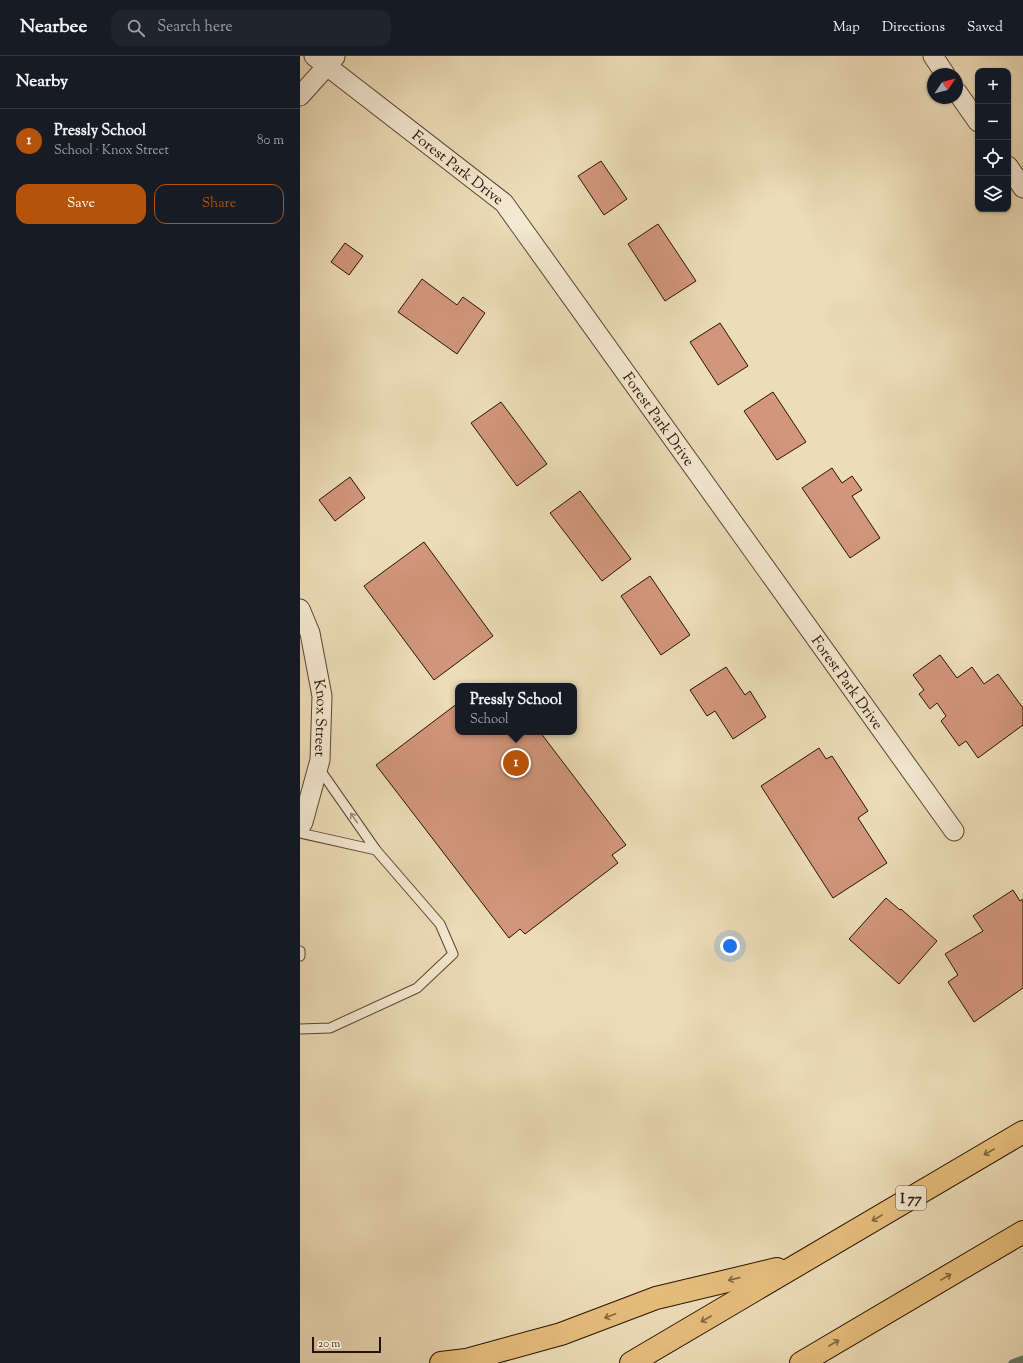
<!DOCTYPE html>
<meta charset="utf-8">
<style>
body{margin:0;font-family:"Sorts Mill Goudy",serif;background:#20242c;color:#f1f3f6}
.controls{position:absolute;right:12px;top:12px;display:grid;overflow:hidden;border-radius:8px;box-shadow:0 1px 3px #0004}
.controls button{width:36px;height:36px;display:grid;place-items:center;padding:0;border:0;border-bottom:1px solid #363941;background:#171b24;color:#f1f3f6;font:20px sans-serif}
.compass{position:absolute;left:627px;top:12px;width:36px;height:36px;border-radius:50%;background:#171b24;box-shadow:0 1px 3px #0004;rotate:55deg}
.scale{position:absolute;left:12px;bottom:10px;width:69px;box-sizing:border-box;padding-left:4px;border:2px solid #271301;border-top:0;font-size:11px;line-height:14px;white-space:nowrap;color:#271301;-webkit-text-stroke:3px #f3e8d1;paint-order:stroke}
.you{position:absolute;left:430px;top:890px;width:14px;height:14px;margin:-10px;border:3px solid #fff;border-radius:50%;background:#1a73e8;box-shadow:0 0 0 6px #1a73e833}
.badge{display:grid;place-items:center;width:26px;height:26px;border-radius:50%;background:#b45309;color:#fff;font-size:13px;font-weight:700}
.pin{position:absolute;translate:-50% -50%;border:2px solid #fff;box-shadow:0 1px 4px #0006}
.popup{position:absolute;left:155px;top:627px;width:122px;height:52px;box-sizing:border-box;display:grid;place-content:center;border-radius:8px;background:#171b24;filter:drop-shadow(0 1px 3px #0005);font-size:13px;white-space:nowrap;color:#9ea1a6}
.popup b{font-size:15px;color:#f1f3f6}
.popup::after{content:'';position:absolute;left:50%;top:100%;margin-left:-8px;border:8px solid transparent;border-top-color:#171b24}
.list{margin:0;padding:0;list-style:none}
h2{display:flex;justify-content:space-between;align-items:center;height:52px;margin:0;padding:0 16px;font-size:17px}
h2 small{font-size:13px;font-weight:400;color:#9ea1a6}
.list li{display:grid;grid-template-columns:26px 1fr auto;gap:12px;align-items:center;box-sizing:border-box;height:64px;padding:0 16px;border-top:1px solid #363941}
.list b{display:block;font-size:15px;white-space:nowrap}
.list p{margin:0;font-size:13px;white-space:nowrap;color:#9ea1a6}
.list em{font-size:13px;font-style:normal;color:#9ea1a6}
.actions{display:flex;gap:8px;padding:12px 16px}
.actions a{flex:1;padding:9px 0;border:1px solid #b45309;border-radius:12px;text-align:center;font-size:14px;color:#b45309}
.actions .main{background:#b45309;color:#fff}
.icon{flex:none;width:22px;height:22px;fill:none;stroke:currentColor;stroke-width:2;stroke-linecap:round;stroke-linejoin:round}
.map{position:relative;flex:none;width:723px;height:1307px;overflow:hidden}
header{display:flex;align-items:center;gap:24px;box-sizing:border-box;height:56px;padding:0 20px;background:#171b24;border-bottom:1px solid #363941}
header strong{font-size:19px}
nav{display:flex;gap:22px;margin-inline-start:auto;font-size:14px}
.search{width:280px;height:36px;background:#20242c;display:flex;align-items:center;gap:10px;box-sizing:border-box;padding:0 14px;border-radius:12px;color:#9ea1a6;font-size:15px}
main{display:flex}
aside{flex:1;background:#171b24}
.map>svg:first-child{display:block}
</style>
<header>
<strong>Nearbee</strong>
<div class="search"><svg class="icon" aria-label="search" viewBox="0 0 24 24"><circle cx="10" cy="10" r="6"/><path d="M15 15l6 6"/></svg>Search here</div>
<nav><a>Map</a><a>Directions</a><a>Saved</a></nav>
</header>
<main>
<aside>
<h2>Nearby<small></small></h2>
<ul class="list">
<li><span class="badge">1</span><div><b>Pressly School</b><p>School · Knox Street</p></div><em>80 m</em></li>
</ul>
<div class="actions"><a class="main">Save</a><a>Share</a></div>
</aside>
<div class="map">
<svg width="723" height="1307" viewBox="0 0 723 1307">
<rect width="100%" height="100%" fill="#ecdcb8"/>
<filter id="stains"><feTurbulence type="fractalNoise" baseFrequency=".005" numOctaves="4"/><feColorMatrix values="0 0 0 0 .2 0 0 0 0 .09 0 0 0 0 .02 0 0 0 .5 -.17"/></filter>
<radialGradient id="worn" r=".72"><stop offset=".6" stop-color="#630" stop-opacity="0"/><stop offset="1" stop-color="#630" stop-opacity=".3"/></radialGradient>
<g fill="none" stroke-linecap="round" stroke-linejoin="round">
<!-- stream -->
<path stroke="#6b7868" stroke-width="7" d="M712,1307L723,1303"/>
</g>
<!-- building -->
<g fill="#d1967b" stroke="#271301">
<path d="M301,105L327,143L304,159L278,120Z"/>
<path d="M358,168L396,225L365,245L328,188Z"/>
<path d="M45,187L63,200L49,219L31,206Z"/>
<path d="M122,223L157,249L163,241L185,257L157,298L98,256Z"/>
<path d="M420,267L448,310L418,329L390,286Z"/>
<path d="M473,336L506,386L477,404L444,355Z"/>
<path d="M201,346L247,408L217,430L171,367Z"/>
<path d="M532,412L542,427L552,420L562,434L552,440L580,482L550,502L502,432Z"/>
<path d="M50,421L65,442L35,465L19,444Z"/>
<path d="M280,435L331,503L302,525L250,457Z"/>
<path d="M124,486L193,580L134,624L64,530Z"/>
<path d="M350,520L390,579L361,599L321,540Z"/>
<path d="M640,599L657,622L672,611L684,628L698,618L723,652V669L678,702L666,685L659,690L641,665L646,660L637,647L630,653L619,638L624,634L613,619Z"/>
<path d="M426,611L445,639L450,635L466,661L433,683L415,655L407,660L390,634Z"/>
<path d="M158,647V676H240L326,789L312,799L318,807L225,878L220,873L209,882L76,709Z"/>
<path d="M519,692L526,703L532,700L568,755L558,762L587,807L533,842L461,730Z"/>
<path d="M713,834L720,845L723,843V932L674,966L648,926L658,919L645,898L683,875L673,860Z"/>
<path d="M586,842L600,854L601,853L637,885L599,928L549,883Z"/>
</g>
<g fill="none" stroke-linecap="round" stroke-linejoin="round">
<defs>
<g id="lane">
<path d="M0,777L76,794"/>
<path d="M0,895V900"/>
<path d="M0,973L30,972L117,932L153,898L140,868L76,794L18,711"/>
</g>
<g id="street">
<path id="s1" d="M14,0L204,147L654,775"/>
<path d="M633,0L645,18"/>
<path d="M657,36L678,66"/>
<path d="M0,40L35,1"/>
<path d="M708,110L723,132"/>
<path id="s2" d="M0,553L10,577L22,640L20,704L3,766L0,771"/>
</g>
<g id="highway">
<path d="M141,1307L166,1304L261,1278L356,1242L477,1213"/>
<path d="M331,1307L723,1076"/>
<path d="M501,1307L723,1176"/>
</g>
</defs>
<!-- lane casing -->
<use href="#lane" stroke="#58452f" stroke-width="11"/>
<!-- street casing -->
<use href="#street" stroke="#58452f" stroke-width="21"/>
<!-- highway casing -->
<use href="#highway" stroke="#271301" stroke-width="24"/>
<!-- lane -->
<use href="#lane" stroke="#f3e8d1" stroke-width="9"/>
<!-- street -->
<use href="#street" stroke="#f3e8d1" stroke-width="19"/>
<!-- highway -->
<use href="#highway" stroke="#e6be7c" stroke-width="22"/>
</g>
<!-- one-way arrows -->
<defs><path id="oneway-shaft" d="M-6 0H5M1.5-3L5.5 0L1.5 3" fill="none" stroke-width="1.6" stroke-linecap="round" stroke-linejoin="round"/></defs>
<use stroke="#978873" href="#oneway-shaft" transform="translate(54 762) rotate(-125)"/>
<g stroke="#86683e">
<use href="#oneway-shaft" transform="translate(689 1096) rotate(150)"/>
<use href="#oneway-shaft" transform="translate(577 1162) rotate(150)"/>
<use href="#oneway-shaft" transform="translate(646 1221) rotate(-30)"/>
<use href="#oneway-shaft" transform="translate(434 1223) rotate(167)"/>
<use href="#oneway-shaft" transform="translate(310 1260) rotate(159)"/>
<use href="#oneway-shaft" transform="translate(406 1263) rotate(150)"/>
<use href="#oneway-shaft" transform="translate(534 1287) rotate(-30)"/>
</g>
<g text-anchor="middle" stroke-width="3" stroke-linejoin="round" paint-order="stroke">
<!-- shield labels -->
<rect fill="#f3e8d1" stroke="#64533f" stroke-width="1" x="596" y="1130" width="30" height="24" rx="3"/>
<g font-size="14" font-weight="bold" fill="#271301">
<text x="611" y="1147">I 77</text>
</g>
<!-- street labels -->
<g font-size="15" fill="#271301" stroke="#f3e8d1">
<text dy="5" stroke="none"><textPath href="#s1" startOffset="182">Forest Park Drive</textPath></text>
<text dy="5" stroke="none"><textPath href="#s1" startOffset="506">Forest Park Drive</textPath></text>
<text dy="5" stroke="none"><textPath href="#s1" startOffset="830">Forest Park Drive</textPath></text>
<text dy="5" stroke="none"><textPath href="#s2" startOffset="112">Knox Street</textPath></text>
</g>
</g>
<rect width="100%" height="100%" filter="url(#stains)"/>
<rect width="100%" height="100%" fill="url(#worn)"/>
</svg>
<div class="controls">
<button>+</button>
<button>−</button>
<button><svg class="icon" aria-label="locate" viewBox="0 0 24 24"><circle cx="12" cy="12" r="6"/><path d="M12 2v4M12 18v4M2 12h4M18 12h4"/></svg></button>
<button><svg class="icon" aria-label="layers" viewBox="0 0 24 24"><path d="M12 4l9 5-9 5-9-5zM3 14l9 5 9-5"/></svg></button>
</div>
<svg class="compass" viewBox="-18 -18 36 36"><path d="M0-13l5 13h-10z" fill="#e53935"/><path d="M0 13l5-13h-10z" fill="#9ea1a6"/></svg>
<div class="scale">20 m</div>
<div class="you"></div>
<div class="pin badge" style="left:216px;top:707px">1</div>
<div class="popup"><b>Pressly School</b>School</div>
</div>
</main>
